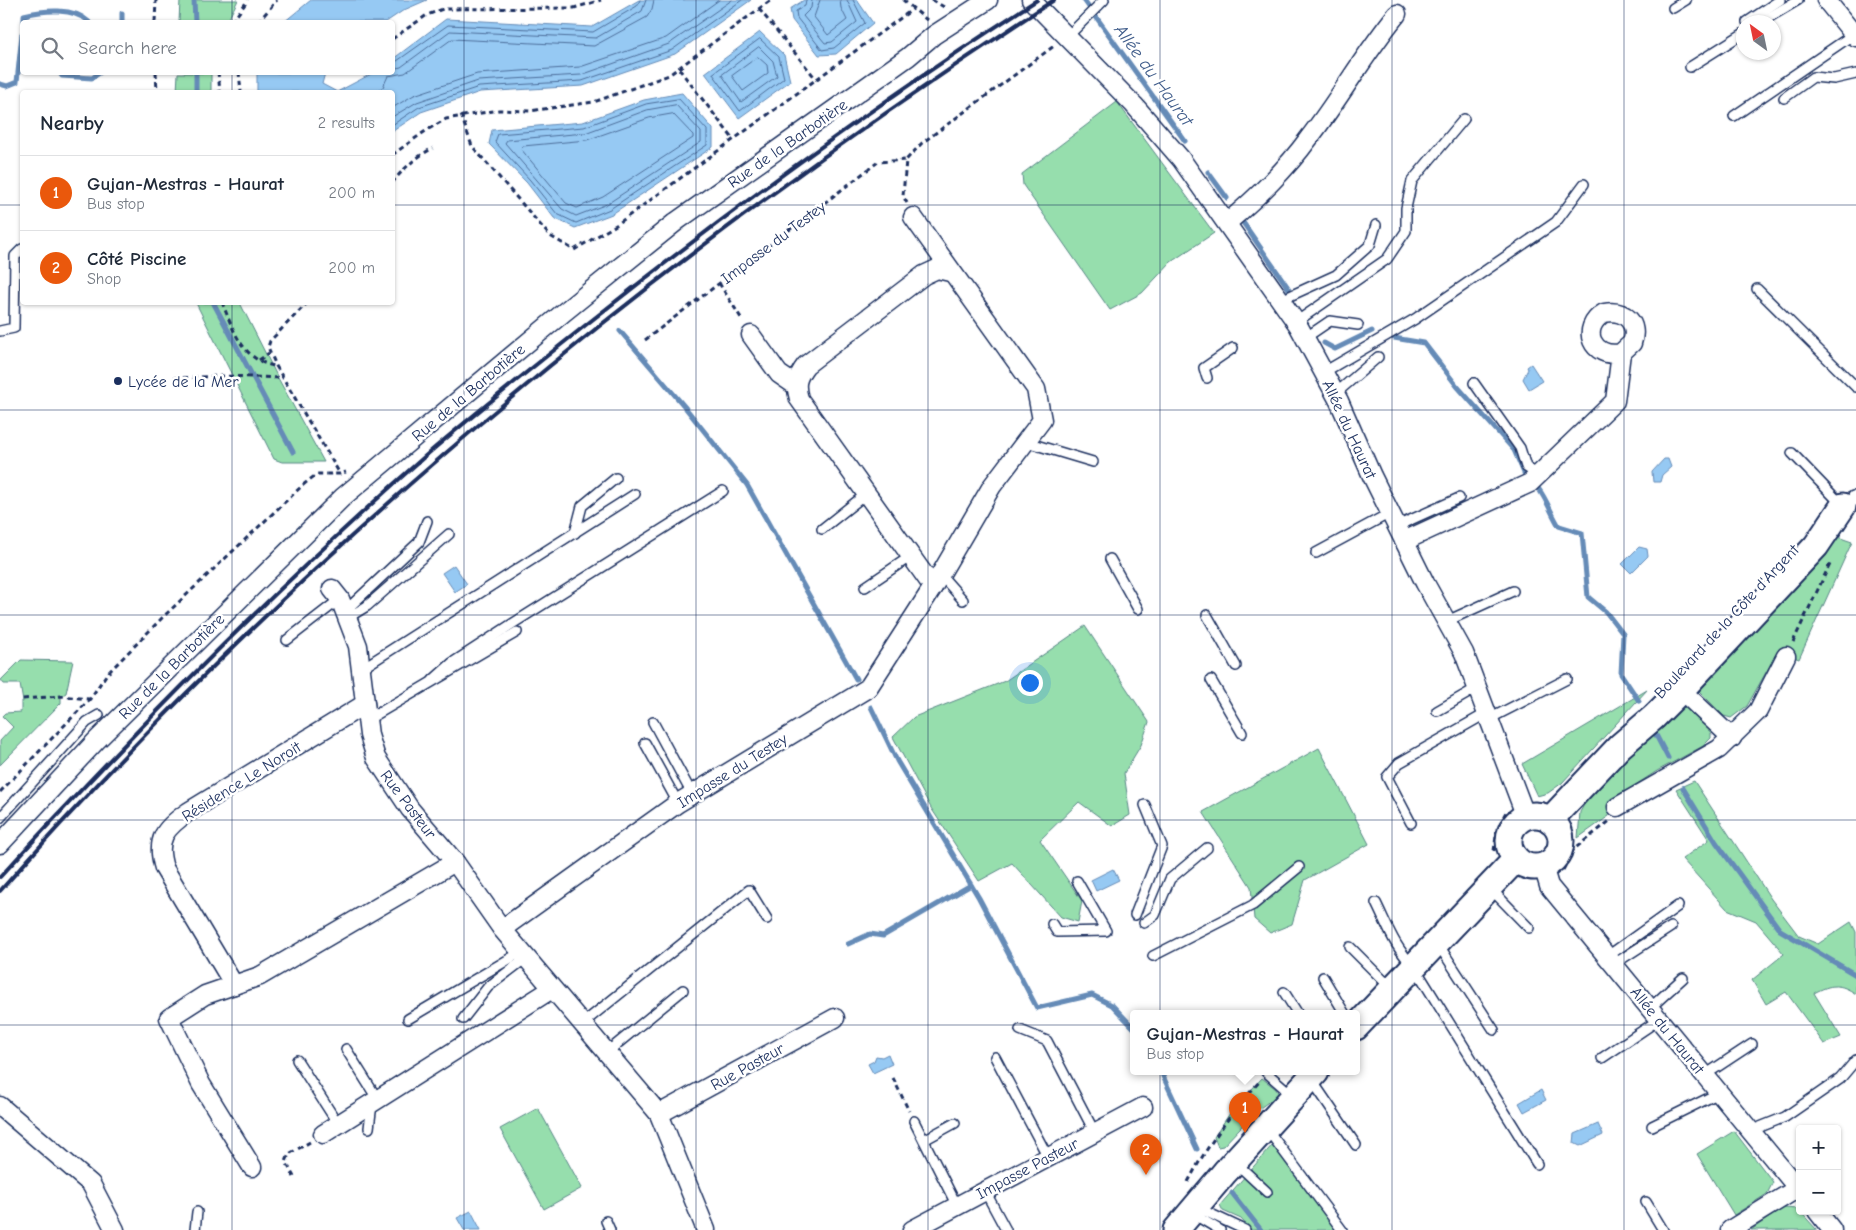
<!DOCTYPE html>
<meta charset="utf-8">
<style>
body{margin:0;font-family:"Comic Neue",sans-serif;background:#f6f6f7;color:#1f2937}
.controls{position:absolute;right:15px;bottom:15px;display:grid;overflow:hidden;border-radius:5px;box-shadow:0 1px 4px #0004}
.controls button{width:45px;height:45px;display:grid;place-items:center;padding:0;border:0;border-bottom:1px solid #e0e1e3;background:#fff;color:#1f2937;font:25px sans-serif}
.compass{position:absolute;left:1736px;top:15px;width:45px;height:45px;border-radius:50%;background:#fff;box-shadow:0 1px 4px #0004;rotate:327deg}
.you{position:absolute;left:1029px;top:682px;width:18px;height:18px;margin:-12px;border:4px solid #fff;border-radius:50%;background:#1a73e8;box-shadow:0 0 0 8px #1a73e833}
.badge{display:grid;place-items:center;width:32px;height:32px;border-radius:50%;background:#ea580c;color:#fff;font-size:16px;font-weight:700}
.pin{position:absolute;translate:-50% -41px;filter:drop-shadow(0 1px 2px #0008)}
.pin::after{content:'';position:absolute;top:26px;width:18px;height:15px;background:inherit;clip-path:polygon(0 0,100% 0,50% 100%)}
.popup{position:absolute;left:1130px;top:1010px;width:230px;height:65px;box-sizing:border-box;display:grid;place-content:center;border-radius:5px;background:#fff;filter:drop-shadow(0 1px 4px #0005);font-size:16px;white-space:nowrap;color:#747a83}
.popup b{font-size:19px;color:#1f2937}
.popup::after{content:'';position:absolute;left:50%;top:100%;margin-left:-10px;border:10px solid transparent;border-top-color:#fff}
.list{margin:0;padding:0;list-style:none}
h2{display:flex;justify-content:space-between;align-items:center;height:65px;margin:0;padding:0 20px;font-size:21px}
h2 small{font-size:16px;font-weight:400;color:#747a83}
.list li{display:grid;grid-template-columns:32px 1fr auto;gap:15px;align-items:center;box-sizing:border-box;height:75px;padding:0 20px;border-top:1px solid #e0e1e3}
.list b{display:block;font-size:19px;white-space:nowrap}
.list p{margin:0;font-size:16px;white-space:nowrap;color:#747a83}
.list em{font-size:16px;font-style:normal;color:#747a83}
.icon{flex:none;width:28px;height:28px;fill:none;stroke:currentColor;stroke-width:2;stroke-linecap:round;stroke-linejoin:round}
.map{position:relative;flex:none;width:1856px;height:1230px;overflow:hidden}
.search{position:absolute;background:#fff;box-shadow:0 1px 4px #0004;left:20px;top:20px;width:375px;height:55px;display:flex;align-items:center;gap:12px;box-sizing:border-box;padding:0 18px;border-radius:5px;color:#747a83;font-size:19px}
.panel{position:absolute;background:#fff;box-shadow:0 1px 4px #0004;left:20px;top:90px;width:375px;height:215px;border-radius:5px}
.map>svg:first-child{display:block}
</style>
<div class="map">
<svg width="1856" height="1230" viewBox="0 0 1856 1230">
<rect width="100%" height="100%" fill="#fff"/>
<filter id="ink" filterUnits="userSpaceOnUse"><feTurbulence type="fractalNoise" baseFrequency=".02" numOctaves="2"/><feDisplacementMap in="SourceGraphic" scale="10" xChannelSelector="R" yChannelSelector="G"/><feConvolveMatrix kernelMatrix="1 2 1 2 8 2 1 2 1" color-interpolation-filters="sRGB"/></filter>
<g filter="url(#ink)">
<!-- green -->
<g fill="#96dead" stroke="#588686">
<path d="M180,0H238L227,22H179Z"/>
<path d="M178,73H211V92H177Z"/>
<path d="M1117,102L1214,233L1171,262L1142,293L1110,310L1023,185L1022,174Z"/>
<path d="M196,303H240L278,378L324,462H282L274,459Z"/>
<path d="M1832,535L1852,542L1799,659L1778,651L1747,706L1731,718L1724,716L1699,691L1698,679Z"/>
<path d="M1085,626L1149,722L1141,745L1124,773L1130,815L1112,826L1079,802L1040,840L1082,901L1078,922L1061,917L1012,863L979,881L931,808L893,737L914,717L1005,681Z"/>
<path d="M21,660L73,661L66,693L61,696V703L0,765V741L13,727L2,716L5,713L21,712V702H23L20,684H4L1,680Z"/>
<path d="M1647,690L1562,783L1548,793L1537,796L1522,764Z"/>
<path d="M1684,704L1711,731V738L1703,746L1657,771L1614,799L1609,816L1578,838L1580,812L1597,782Z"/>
<path d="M1319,748L1369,844L1305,880L1292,924L1270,933L1254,919L1251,887L1203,812Z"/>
<path d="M1694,781L1771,899L1799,936L1818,944L1851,922L1856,932V994C1840,983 1831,984 1814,993L1841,1037L1824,1044L1786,992L1766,1004L1752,980L1784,954L1756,921L1727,909L1682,859L1709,840L1676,789Z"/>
<path d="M1262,1078L1276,1089L1279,1094L1256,1111L1223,1146L1218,1147L1214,1137L1230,1113Z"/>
<path d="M538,1108L582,1188L544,1209L500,1129Z"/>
<path d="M1734,1131L1773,1182L1767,1194L1734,1215L1697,1154Z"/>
<path d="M1274,1143L1342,1230H1251L1241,1219L1223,1211L1220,1205Z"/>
<path d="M1783,1208L1798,1209L1817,1230H1751Z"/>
</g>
<!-- water -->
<g fill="#96c9f3" stroke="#658bb7">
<path d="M311,0H427L404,10L386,22H284Z"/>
<path d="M639,0H751L675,54L583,86L480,92L421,112L393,131L392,92H257V73H325L322,84L337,92L373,73L392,72L393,59L446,19L592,27Z"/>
<path d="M804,0H857L873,23L836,54L819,55L792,20L790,9Z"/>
<path d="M760,32L784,55L790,81L739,118L705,73Z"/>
<path d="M682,93L713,129V147L612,214L575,228L554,218L527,183L489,144L492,130L583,122L644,100Z"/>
<path d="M1531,364L1542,381L1529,389L1523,379L1528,369L1527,367Z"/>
<path d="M1664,459H1668L1671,467L1662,475L1660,482H1653L1652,472Z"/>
<path d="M1639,547L1647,549L1648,556L1631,573L1622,564Z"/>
<path d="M454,565L467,584L455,592L442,573Z"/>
<path d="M1113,869L1119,880L1096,891L1091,880Z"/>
<path d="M888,1054L892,1064L873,1073L868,1064L874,1061L876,1056L882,1057Z"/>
<path d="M1541,1090L1546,1100L1524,1112L1519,1103Z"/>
<path d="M1598,1124L1603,1135L1580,1146L1574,1143L1575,1134Z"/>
<path d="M471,1211L481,1230H464L457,1218Z"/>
</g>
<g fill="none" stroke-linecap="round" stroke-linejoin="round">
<!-- shore -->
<g stroke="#4c6d9a" stroke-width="1">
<path d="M806,0L805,6L796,11L797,18L822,50L834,48L865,23L853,0"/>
<path d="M812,0L811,8L803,16L825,43L832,42L857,22L847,0"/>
<path d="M820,0L814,17L828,35L847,20L841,8L840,0"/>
<path d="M760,39L779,57L784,78L740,111L713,74Z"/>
<path d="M759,47L773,61L777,76L741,102L722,75Z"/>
<path d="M758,57L767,65L768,73L743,91L732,76Z"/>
<path d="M392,62L397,61L448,25L593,32L637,6L640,0"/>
<path d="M392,69L401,67L450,31L596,38L642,11L646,0"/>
<path d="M375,92L383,87L388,76L405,73L452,39L594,46L647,17L652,9L654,0"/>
<path d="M679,99L707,130V145L610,209L576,223L557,214L530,180L495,142L498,134L584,127L646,104Z"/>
<path d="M676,105L701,132V142L607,204L576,216L562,209L505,143L507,140L585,133L647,110Z"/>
<path d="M392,108L414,95L477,74L580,67L666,38L719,0"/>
<path d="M673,114L693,135V138L603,197L577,208L566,203L521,149L523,146L587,140L649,118Z"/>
<path d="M392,117L417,102L478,81L581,75L669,44L732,0"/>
<path d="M392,125L419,107L479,87L582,81L672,50L742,0"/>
</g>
<!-- stream -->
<g stroke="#658bb7" stroke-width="5">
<path d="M194,0L195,22"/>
<path d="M1084,0L1185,141"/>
<path d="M24,22V15C44,10 74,7 89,22"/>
<path d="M122,22V13"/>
<path d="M59,72L62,76L92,78L101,72"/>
<path d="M196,72V92"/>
<path d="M0,84L7,86L17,82L22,34"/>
<path d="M1208,172L1227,198"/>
<path d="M1242,221L1289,289"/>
<path d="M213,302L293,452"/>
<path d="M620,331L684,406L747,485L856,679"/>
<path d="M1394,338L1424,343L1457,386L1514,450L1524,473"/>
<path d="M1324,343L1335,349L1372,331"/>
<path d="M1538,488C1547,500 1551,513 1559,526L1582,533L1588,597L1606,612L1623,634L1621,674L1639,701"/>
<path d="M871,707L897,761L979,898L1037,1008L1092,995L1112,1005L1134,1028"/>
<path d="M1656,735L1668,758"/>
<path d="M1683,788L1716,842L1780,930L1856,975"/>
<path d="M848,944L870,934L883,936L971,885"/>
<path d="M1161,1072L1197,1149"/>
<path d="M1232,1193L1261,1230"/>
</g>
<defs>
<g id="lane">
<path d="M1673,8L1686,0"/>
<path d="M1747,22L1780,0"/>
<path d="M1761,22L1798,0"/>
<path d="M1067,37L1104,0"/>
<path d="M1690,67L1744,33"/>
<path d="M1784,98L1813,77L1834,79L1856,74"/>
<path d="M1734,116L1854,34"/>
<path d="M1757,289L1856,387"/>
<path d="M1281,300L1336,275L1370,245L1376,225"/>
<path d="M1296,322L1387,259L1406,231V208L1412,181L1464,119"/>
<path d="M0,331L14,328L15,256L22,249"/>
<path d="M1305,338L1330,321L1358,325"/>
<path d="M1324,372L1415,319L1556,222L1584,184"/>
<path d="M1207,378L1204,368L1233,348"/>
<path d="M1474,383L1520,448L1526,467L1538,475"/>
<path d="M1335,394L1378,357"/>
<path d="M1026,442L1093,462"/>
<path d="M1792,453L1842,505"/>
<path d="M1853,496L1856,501"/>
<path d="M1397,526L1459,498"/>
<path d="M822,529L866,494"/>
<path d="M575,533L582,506L616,478"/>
<path d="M1316,553L1390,513"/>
<path d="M1110,559L1138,609"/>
<path d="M940,574L963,600"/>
<path d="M865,587L911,556"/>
<path d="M344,612L419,542L427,521"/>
<path d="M1207,615L1236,666"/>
<path d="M347,618L367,606L449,534"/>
<path d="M1447,621L1513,591"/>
<path d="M287,640L340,599"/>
<path d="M361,669L635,494"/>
<path d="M433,680L452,663L512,624L723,491"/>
<path d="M1211,680L1242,733"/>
<path d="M1437,711L1477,688"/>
<path d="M1489,719L1567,679"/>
<path d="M367,720L517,632"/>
<path d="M653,722L692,794"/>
<path d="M645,743L678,803"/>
<path d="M0,818L87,722L99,715"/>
<path d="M1411,823L1387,777L1399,763L1487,713"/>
<path d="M1491,889L1529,928"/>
<path d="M1376,903C1387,925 1395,949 1414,966L1537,1164"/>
<path d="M1135,915L1162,846L1145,805"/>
<path d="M1144,923L1155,915L1170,879L1207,848"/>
<path d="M1052,924L1057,932L1106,931L1077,881"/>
<path d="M1438,944L1494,1030"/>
<path d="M1350,947L1392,989"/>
<path d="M1153,956L1253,905L1299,867"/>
<path d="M1608,956L1678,906"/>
<path d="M1614,964L1671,927"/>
<path d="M1323,977L1345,1014"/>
<path d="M1284,992L1298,1014"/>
<path d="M1650,1008L1683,978"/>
<path d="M408,1019L521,952"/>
<path d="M463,1019L488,987L526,958"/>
<path d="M582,1024L749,890L767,919"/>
<path d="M1020,1030L1047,1041L1095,1133"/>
<path d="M346,1049L373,1092L379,1098"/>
<path d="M606,1053L683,990"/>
<path d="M995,1057L1048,1157"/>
<path d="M1602,1058L1660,1019"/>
<path d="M297,1060L338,1124"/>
<path d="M1266,1072L1292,1095"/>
<path d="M1705,1075L1752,1044"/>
<path d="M1311,1079L1356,1145"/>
<path d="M914,1121L957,1206"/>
<path d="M1652,1126L1719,1093"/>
<path d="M369,1128L372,1104"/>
<path d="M1267,1129L1342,1230"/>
<path d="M1750,1131L1785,1117L1840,1079L1856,1060"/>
<path d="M924,1140L955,1123"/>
<path d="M1236,1163L1267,1192"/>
<path d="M985,1191L1006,1230"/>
<path d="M1646,1202L1663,1230"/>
<path d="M1198,1208L1245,1230"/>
<path d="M1193,1214L1220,1230"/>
<path d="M606,1221L610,1230"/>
<path d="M195,1230L197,1212"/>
</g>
<g id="street">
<path d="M1031,0L1134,105L1181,159L1298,325L1339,401L1372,476L1425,583L1464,653L1526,817"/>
<path d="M1826,0L1856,37"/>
<path d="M1227,223C1257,197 1285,171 1309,138C1340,98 1365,53 1397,14"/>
<path d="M751,335L779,374L795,385"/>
<path d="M1404,541L1530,483L1615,401L1621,353L1632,343C1639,323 1625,309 1604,313C1579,328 1592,359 1621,353"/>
<path d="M933,587L799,399C795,385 796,378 806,365L924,275L937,269L950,272"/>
<path d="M332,589L340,599L358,646L369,735L376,758L410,809L455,862L502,929L659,1114L706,1230"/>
<path d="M1681,690L1732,738"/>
<path d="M1617,807L1719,749L1758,711L1786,656"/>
<path d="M0,844L96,741L343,497L563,313L677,221L908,57L934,35L988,0"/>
<path d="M1543,866L1549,886L1800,1191"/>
<path d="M502,929L678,803L868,688L933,587L992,486L1042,420L1036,389L913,217"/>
<path d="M234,985L164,868C155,839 165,828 188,812L365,704"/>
<path d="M0,1106L91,1184L115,1230"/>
<path d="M659,1114L835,1018"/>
<path d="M323,1134L552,989"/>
<path d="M252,1167L201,1084L169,1018L205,995L260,976L455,862"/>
<path d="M1817,1211L1832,1230"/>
<path d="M912,1230L1143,1107"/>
<path d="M1730,1230L1798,1188"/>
</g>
<g id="secondary">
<circle cx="1535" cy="841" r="26"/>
<path d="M1550,820L1620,746L1654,717L1681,690L1816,546L1843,506"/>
<path d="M1356,1027L1516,859"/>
<path d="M1176,1230L1225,1172L1316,1072"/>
</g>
</defs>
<!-- lane casing -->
<use href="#lane" stroke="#1b2f5e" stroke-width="12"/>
<!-- street casing -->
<use href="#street" stroke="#1b2f5e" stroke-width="21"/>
<!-- secondary casing -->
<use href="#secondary" stroke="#1b2f5e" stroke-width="29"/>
<!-- path -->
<g stroke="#1b2f5e" stroke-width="3" stroke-dasharray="5 4" stroke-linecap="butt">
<path d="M903,0L927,20"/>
<path d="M932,0L944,7"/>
<path d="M759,9L817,80"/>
<path d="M155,22L156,0"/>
<path d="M232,22L248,0"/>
<path d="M258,22L277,0"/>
<path d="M392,39L427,15L443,9L574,8L601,0"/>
<path d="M679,69L734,140"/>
<path d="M156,72L157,92"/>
<path d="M218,72L220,92"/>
<path d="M239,72L241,92"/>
<path d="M461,115L472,146L550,236L574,250L616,225L913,9"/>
<path d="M392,155L427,130L446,119L499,110L530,111L594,102L669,75L771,0"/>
<path d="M392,183C404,168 416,157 433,148"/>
<path d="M907,203L903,196L906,160L922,143L1054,46"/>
<path d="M719,283L743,321"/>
<path d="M222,302C233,330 243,361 275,366"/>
<path d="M308,302L270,341L268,347L276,366L340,474"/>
<path d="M645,340L878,162L906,160"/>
<path d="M259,360L269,353"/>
<path d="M174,378L224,376L283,378"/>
<path d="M1793,642L1831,562"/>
<path d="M23,699L61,696L89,699"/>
<path d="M0,792L90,699L106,675L162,618L303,485L317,474H340L346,472"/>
<path d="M1494,851L1497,829L1506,812"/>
<path d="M1563,870L1574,849L1611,820"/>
<path d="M893,1078L909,1111"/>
<path d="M294,1177L286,1162L289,1154L310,1142"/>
<path d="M1188,1182C1208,1144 1231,1113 1260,1081"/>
</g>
<!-- lane -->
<use href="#lane" stroke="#fff" stroke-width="9"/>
<!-- street -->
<use href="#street" stroke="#fff" stroke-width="18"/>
<!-- secondary -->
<use href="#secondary" stroke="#fff" stroke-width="25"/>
<!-- rail -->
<g stroke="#1b2f5e" stroke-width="4">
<path d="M0,877C134,731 274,589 423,458C476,412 532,368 587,324C732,209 881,100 1037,0"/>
<path d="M0,891C306,545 667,251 1054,0"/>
</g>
</g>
</g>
<!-- grid -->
<path fill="none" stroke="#1b2f5e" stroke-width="1" stroke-opacity="0.55" d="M232,0V22M464,0V1230M696,0V1230M928,0V1230M1160,0V1230M1392,0V1230M1624,0V1230M232,72V92M0,205H22M392,205H1856M232,302V1230M0,410H1856M0,615H1856M0,820H1856M0,1025H1856"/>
<!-- markers -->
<circle fill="#1b2f5e" stroke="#fff" stroke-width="2" cx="118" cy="381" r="5"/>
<g text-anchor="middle" stroke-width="5" stroke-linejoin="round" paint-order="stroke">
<!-- street labels -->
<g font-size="16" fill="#1b2f5e" stroke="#fff">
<text transform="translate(787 143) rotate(-35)" y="6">Rue de la Barbotière</text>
<text transform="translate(773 242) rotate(-37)" y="6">Impasse du Testey</text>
<text transform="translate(468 392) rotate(-40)" y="6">Rue de la Barbotière</text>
<text transform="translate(1350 429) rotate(65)" y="6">Allée du Haurat</text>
<text transform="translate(1726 621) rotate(-47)" y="6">Boulevard de la Côte d'Argent</text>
<text transform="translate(171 666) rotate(-45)" y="6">Rue de la Barbotière</text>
<text transform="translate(732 770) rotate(-32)" y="6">Impasse du Testey</text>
<text transform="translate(241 781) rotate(-32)" y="6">Résidence Le Noroit</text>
<text transform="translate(409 804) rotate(53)" y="6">Rue Pasteur</text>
<text transform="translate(1668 1030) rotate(51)" y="6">Allée du Haurat</text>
<text transform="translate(747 1066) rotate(-29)" y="6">Rue Pasteur</text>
<text transform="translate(1027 1168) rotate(-28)" y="6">Impasse Pasteur</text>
</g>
<!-- poi labels -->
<g font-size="16" fill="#1b2f5e" stroke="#fff" text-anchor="start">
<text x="128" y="387">Lycée de la Mer</text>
</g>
<!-- water labels -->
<g font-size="18" font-style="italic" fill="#405d8b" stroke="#fff">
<text transform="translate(1154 75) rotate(54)" y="6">Allée du Haurat</text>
</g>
</g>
</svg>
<div class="controls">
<button>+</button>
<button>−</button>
</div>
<svg class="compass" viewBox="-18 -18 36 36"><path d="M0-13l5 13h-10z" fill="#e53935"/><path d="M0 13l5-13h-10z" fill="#747a83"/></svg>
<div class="you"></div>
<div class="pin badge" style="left:1245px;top:1133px">1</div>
<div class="popup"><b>Gujan-Mestras - Haurat</b>Bus stop</div>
<div class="pin badge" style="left:1146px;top:1175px">2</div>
<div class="search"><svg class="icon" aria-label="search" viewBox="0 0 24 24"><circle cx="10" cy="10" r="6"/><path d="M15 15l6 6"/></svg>Search here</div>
<section class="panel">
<h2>Nearby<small>2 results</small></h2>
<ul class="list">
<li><span class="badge">1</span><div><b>Gujan-Mestras - Haurat</b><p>Bus stop</p></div><em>200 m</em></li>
<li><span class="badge">2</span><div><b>Côté Piscine</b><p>Shop</p></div><em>200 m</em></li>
</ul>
</section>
</div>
